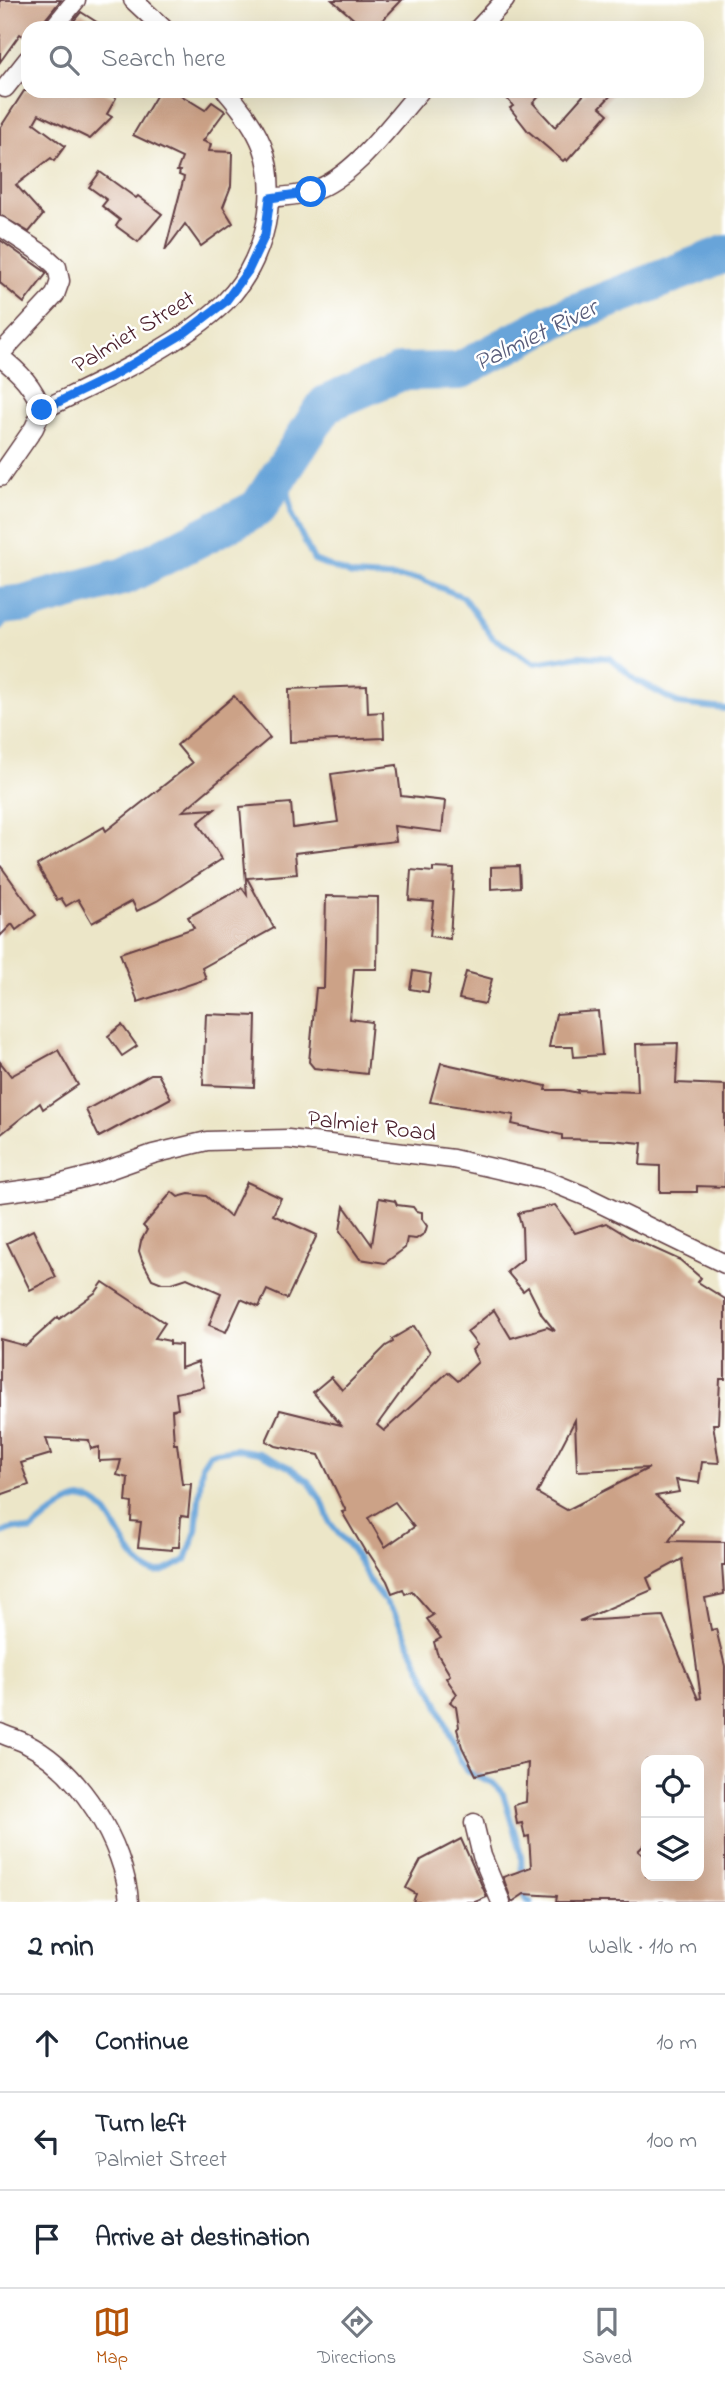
<!DOCTYPE html>
<meta charset="utf-8">
<style>
body{margin:0;font-family:"Indie Flower",sans-serif;background:#f2f2f3;color:#1f2937}
.controls{position:absolute;right:21px;bottom:21px;display:grid;overflow:hidden;border-radius:14px;box-shadow:0 7px 28px #0002}
.controls button{width:63px;height:63px;display:grid;place-items:center;padding:0;border:0;border-bottom:2px solid #e0e1e3;background:#fff;color:#1f2937;font:35px sans-serif}
.stop{position:absolute;width:21px;height:21px;margin:-16px;border:5px solid #1a73e8;border-radius:50%;background:#fff}
.stop.end{background:#1a73e8;border-color:#fff;box-shadow:0 2px 7px #0008}
.list{margin:0;padding:0;list-style:none}
h2{display:flex;justify-content:space-between;align-items:center;height:91px;margin:0;padding:0 28px;font-size:30px}
h2 small{font-size:23px;font-weight:400;color:#747a83}
.list li{display:grid;grid-template-columns:46px 1fr auto;gap:21px;align-items:center;box-sizing:border-box;height:98px;padding:0 28px;border-top:2px solid #e0e1e3}
.list b{display:block;font-size:26px;white-space:nowrap}
.list p{margin:0;font-size:23px;white-space:nowrap;color:#747a83}
.list em{font-size:23px;font-style:normal;color:#747a83}
.icon{flex:none;width:38px;height:38px;fill:none;stroke:currentColor;stroke-width:2;stroke-linecap:round;stroke-linejoin:round}
.map{position:relative;flex:none;width:725px;height:1902px;overflow:hidden}
.search{position:absolute;background:#fff;box-shadow:0 7px 28px #0002;left:21px;right:21px;top:21px;height:77px;display:flex;align-items:center;gap:18px;box-sizing:border-box;padding:0 24px;border-radius:21px;color:#747a83;font-size:26px}
.sheet{height:385px;background:#fff}
nav{display:flex;justify-content:space-around;align-items:center;box-sizing:border-box;height:98px;border-top:2px solid #e0e1e3;background:#fff;font-size:19px;color:#747a83}
nav a{display:grid;justify-items:center;gap:4px}
nav .on{color:#b45309}
.map>svg:first-child{display:block}
</style>
<div class="map">
<svg width="725" height="1902" viewBox="0 0 725 1902">
<rect width="100%" height="100%" fill="#fff"/>
<filter id="ink" filterUnits="userSpaceOnUse"><feTurbulence type="fractalNoise" baseFrequency=".0143" numOctaves="2"/><feDisplacementMap in="SourceGraphic" scale="14" xChannelSelector="R" yChannelSelector="G"/><feConvolveMatrix kernelMatrix="1 2 1 2 8 2 1 2 1" color-interpolation-filters="sRGB"/></filter>
<filter id="wash" filterUnits="userSpaceOnUse"><feTurbulence type="fractalNoise" baseFrequency=".00686" numOctaves="4" result="noise"/><feDisplacementMap in="SourceGraphic" scale="28" xChannelSelector="R" yChannelSelector="G"/><feGaussianBlur stdDeviation="1.57" result="paint"/><feColorMatrix in="noise" values="0 0 0 0 0 0 0 0 0 0 0 0 0 0 0 0 0 1.4 0 .05"/><feComposite in="paint" operator="in"/></filter>
<g filter="url(#wash)">
<rect width="100%" height="100%" fill="#ece6c8"/>
<g fill="none" stroke-linecap="round" stroke-linejoin="round">
<!-- stream -->
<g stroke="#68a4d9" stroke-width="6">
<path d="M285,467L292,516L314,560L352,575L420,579L463,597L493,638L535,663L580,656L610,658L637,681L680,704L725,709"/>
<path d="M0,627L20,604"/>
<path d="M0,1534L14,1528L31,1531C42,1521 66,1500 81,1499C118,1497 125,1579 161,1572C169,1570 178,1564 186,1560L196,1531L202,1465L210,1453L236,1449L259,1453L291,1468L309,1482L323,1503L330,1523L353,1551L372,1585L395,1614L437,1702L459,1758L468,1772L493,1783L503,1794L521,1854L522,1877"/>
<path d="M521,1887L526,1900L531,1902"/>
</g>
<!-- river -->
<path stroke="#68a4d9" stroke-width="38" d="M0,606L28,603L125,576L258,508L326,404L401,372L459,371L551,322L725,254"/>
</g>
<g id="blocks">
<!-- building -->
<g fill="#cca287" fill-rule="evenodd">
<path d="M0,0H61L44,21L42,28H28V39L20,34L0,62Z"/>
<path d="M332,0H402L375,28H364Z"/>
<path d="M81,12L106,28H68Z"/>
<path d="M24,91H102L116,98L107,114L112,117L90,139L39,114L34,123L65,146L54,161L51,158L16,185L43,215L29,232L0,215V128Z"/>
<path d="M159,91H174L205,110L212,102L225,111L203,141L211,144L209,151L232,152L231,186L223,207L233,223L201,246L185,224L165,251L184,177L179,175L180,171H177L182,158L133,135Z"/>
<path d="M501,91H544L533,103L555,127L587,91H615L600,107L608,114L567,161L565,159L563,161L528,131L510,108L513,106Z"/>
<path d="M100,172L136,198L138,196L162,214L138,242L116,226L120,220L102,206L107,200L89,187Z"/>
<path d="M0,240L47,273L24,303L0,283Z"/>
<path d="M367,686L368,713L383,712L384,738L290,742L289,689Z"/>
<path d="M234,696L270,738L183,811L215,809L198,823L222,859L157,901L137,911L132,901L92,923L78,899L66,906L61,898L57,900L37,865L104,827L106,831L192,763L177,745Z"/>
<path d="M397,765L401,796L445,801L442,832L394,826L396,841L295,853L297,874L247,878L274,928L202,968L206,979L138,1002L120,953L194,928L188,917L242,888L247,895L240,807L291,803L293,828L338,822L331,774Z"/>
<path d="M0,865L36,915L16,930L12,924L0,936Z"/>
<path d="M519,866L520,887L491,889V867Z"/>
<path d="M433,868L454,869L450,939L430,936L434,902L409,900L411,870L433,872Z"/>
<path d="M326,896L378,897L377,969H354L350,1019L372,1022L367,1074L314,1068L309,1062L316,988H324Z"/>
<path d="M413,971L431,974L428,992L410,989Z"/>
<path d="M466,972L492,979L485,1004L459,999Z"/>
<path d="M598,1011L602,1055L574,1057L573,1047H549L556,1014Z"/>
<path d="M206,1014L256,1016L254,1087L203,1085Z"/>
<path d="M122,1025L137,1046L122,1056L108,1036Z"/>
<path d="M678,1043L676,1083L725,1085V1187L697,1186V1192H660V1166L640,1165L642,1143L611,1140L562,1139V1135L512,1124L514,1115L430,1102L441,1063L546,1086L545,1090H564L578,1093L577,1090L638,1092L636,1044Z"/>
<path d="M58,1050L78,1085L43,1109L40,1103L0,1135V1062L11,1076Z"/>
<path d="M151,1074H158L171,1098L99,1137L86,1110Z"/>
<path d="M247,1182L281,1198L273,1215L317,1235L287,1299L267,1290L259,1307L241,1299L226,1332L209,1325L221,1293L187,1278L172,1283H162L152,1279L142,1260L139,1251L141,1241L147,1230L143,1226L172,1192L178,1197L189,1194L206,1196L230,1217Z"/>
<path d="M379,1198L395,1201L397,1205L413,1207L416,1211L422,1212V1219L427,1226L425,1233L416,1239L407,1238L405,1248L385,1263L360,1259L340,1231L344,1206L372,1245Z"/>
<path d="M555,1205L575,1233L606,1223L629,1237L680,1260L701,1278L698,1282L725,1299V1379H720L718,1424H713L719,1463L702,1462L699,1483L676,1480L679,1492L656,1496L683,1520L669,1541L725,1542V1565H722L724,1594L705,1598L711,1630L716,1629L725,1666V1902H556L557,1896L524,1894L512,1902L503,1877L531,1867L529,1836L525,1837L522,1823L517,1824L514,1805L526,1802L528,1763L476,1775L462,1747L457,1729L459,1727L456,1707L450,1702L457,1694L446,1678L450,1675L437,1653L434,1642L441,1638L427,1619L433,1615L412,1591L405,1594L403,1589L392,1593L387,1581L368,1552L366,1553L342,1512L346,1511L319,1455L276,1446L266,1441L280,1410L341,1425L313,1392L331,1377L342,1390L386,1346L393,1342L392,1339L414,1326L430,1352L377,1425L384,1431L448,1372L458,1381L478,1362L472,1350L477,1345L467,1332L494,1310L511,1338L547,1327L555,1331L542,1315L528,1287L523,1291L507,1272L523,1259L522,1228L518,1213ZM575,1420L577,1471L649,1468L567,1510L537,1493ZM395,1502L414,1527L385,1547L368,1518ZM682,1559L701,1698L698,1699L663,1616L579,1621L652,1590L647,1578ZM646,1760H699V1876H646V1858L638,1851L646,1843Z"/>
<path d="M33,1230L56,1277L30,1290L7,1243Z"/>
<path d="M103,1282L165,1323L155,1338L170,1341V1344L181,1345V1368L198,1362L204,1387L176,1393L178,1409L172,1410L174,1444H177L182,1484H191L188,1517L181,1516L179,1547H172V1550L138,1547L141,1522L131,1521L132,1503L126,1502L128,1478L117,1475L121,1460L99,1461V1447L91,1449L89,1440L46,1438L51,1454L21,1463L29,1485L0,1495V1339L26,1346L58,1317L59,1319L96,1292Z"/>
<path d="M461,1839L487,1897L475,1902H413L416,1894L406,1888L421,1860Z"/>
</g>
</g>
</g>
<g filter="url(#ink)">
<use href="#blocks" fill-opacity="0" stroke="#623d43" stroke-width="2"/>
<g fill="none" stroke-linecap="round" stroke-linejoin="round">
<defs>
<g id="minor">
<path d="M133,0L163,28"/>
<path d="M53,28L76,0"/>
<path d="M479,28L505,0"/>
<path d="M5,88L28,59"/>
<path d="M270,198C284,196 300,196 313,191C355,176 391,124 420,91"/>
<path d="M0,226L44,255L57,267L60,281L55,295L0,354"/>
<path d="M0,357C20,372 34,387 42,410"/>
<path d="M42,410C99,382 180,346 225,302C249,279 264,243 268,212C275,159 260,130 226,91"/>
<path d="M0,477L34,428L42,410"/>
<path d="M0,1193L51,1186L94,1175L153,1154L207,1141L288,1139L453,1159L546,1180L585,1196L725,1264"/>
<path d="M0,1733C8,1737 17,1739 25,1743C79,1770 125,1843 129,1902"/>
<path d="M474,1823L482,1856L501,1902"/>
</g>
</defs>
<!-- minor casing -->
<use href="#minor" stroke="#623d43" stroke-width="21"/>
<!-- minor -->
<use href="#minor" stroke="#fff" stroke-width="18"/>
</g>
</g>
<g fill="none" stroke-linecap="round" stroke-linejoin="round" filter="url(#ink)">
<!-- route -->
<path stroke="#1a73e8" stroke-width="9" d="M42,410L112,376L183,334L225,302L248,271L265,235L270,198L311,192"/>
</g>
<g text-anchor="middle" stroke-width="5" stroke-linejoin="round" paint-order="stroke">
<!-- street labels -->
<g font-size="24" fill="#4a1f2b" stroke="#fff">
<text transform="translate(133 331) rotate(-31)" y="8">Palmiet Street</text>
<text transform="translate(372 1125) rotate(7)" y="8">Palmiet Road</text>
</g>
<!-- water labels -->
<g font-size="26" font-style="italic" fill="#585b79" stroke="#fff">
<text transform="translate(535 334) rotate(-26)" y="9">Palmiet River</text>
</g>
</g>
</svg>
<div class="controls">
<button><svg class="icon" aria-label="locate" viewBox="0 0 24 24"><circle cx="12" cy="12" r="6"/><path d="M12 2v4M12 18v4M2 12h4M18 12h4"/></svg></button>
<button><svg class="icon" aria-label="layers" viewBox="0 0 24 24"><path d="M12 4l9 5-9 5-9-5zM3 14l9 5 9-5"/></svg></button>
</div>
<div class="stop" style="left:311px;top:192px"></div>
<div class="stop end" style="left:42px;top:410px"></div>
<div class="search"><svg class="icon" aria-label="search" viewBox="0 0 24 24"><circle cx="10" cy="10" r="6"/><path d="M15 15l6 6"/></svg>Search here</div>
</div>
<section class="sheet">
<h2>2 min<small>Walk · 110 m</small></h2>
<ul class="list">
<li><svg class="icon" aria-label="ahead" viewBox="0 0 24 24"><path d="M12 20V5M6 11l6-6 6 6"/></svg><div><b>Continue</b></div><em>10 m</em></li>
<li><svg class="icon" aria-label="left" viewBox="0 0 24 24"><path d="M17 20v-9H6M10 6l-5 5 5 5"/></svg><div><b>Turn left</b><p>Palmiet Street</p></div><em>100 m</em></li>
<li><svg class="icon" aria-label="arrive" viewBox="0 0 24 24"><path d="M6 21V4h12l-3 4 3 4H6"/></svg><div><b>Arrive at destination</b></div></li>
</ul>
</section>
<nav>
<a class="on"><svg class="icon" aria-label="map" viewBox="0 0 24 24"><path d="M3 6l6-2 6 2 6-2v14l-6 2-6-2-6 2zM9 4v14M15 6v14"/></svg>Map</a>
<a><svg class="icon" aria-label="directions" viewBox="0 0 24 24"><path d="M12 3l9 9-9 9-9-9zM9 14v-3h6M13 9l2 2-2 2"/></svg>Directions</a>
<a><svg class="icon" aria-label="saved" viewBox="0 0 24 24"><path d="M7 4h10v16l-5-4-5 4z"/></svg>Saved</a>
</nav>
